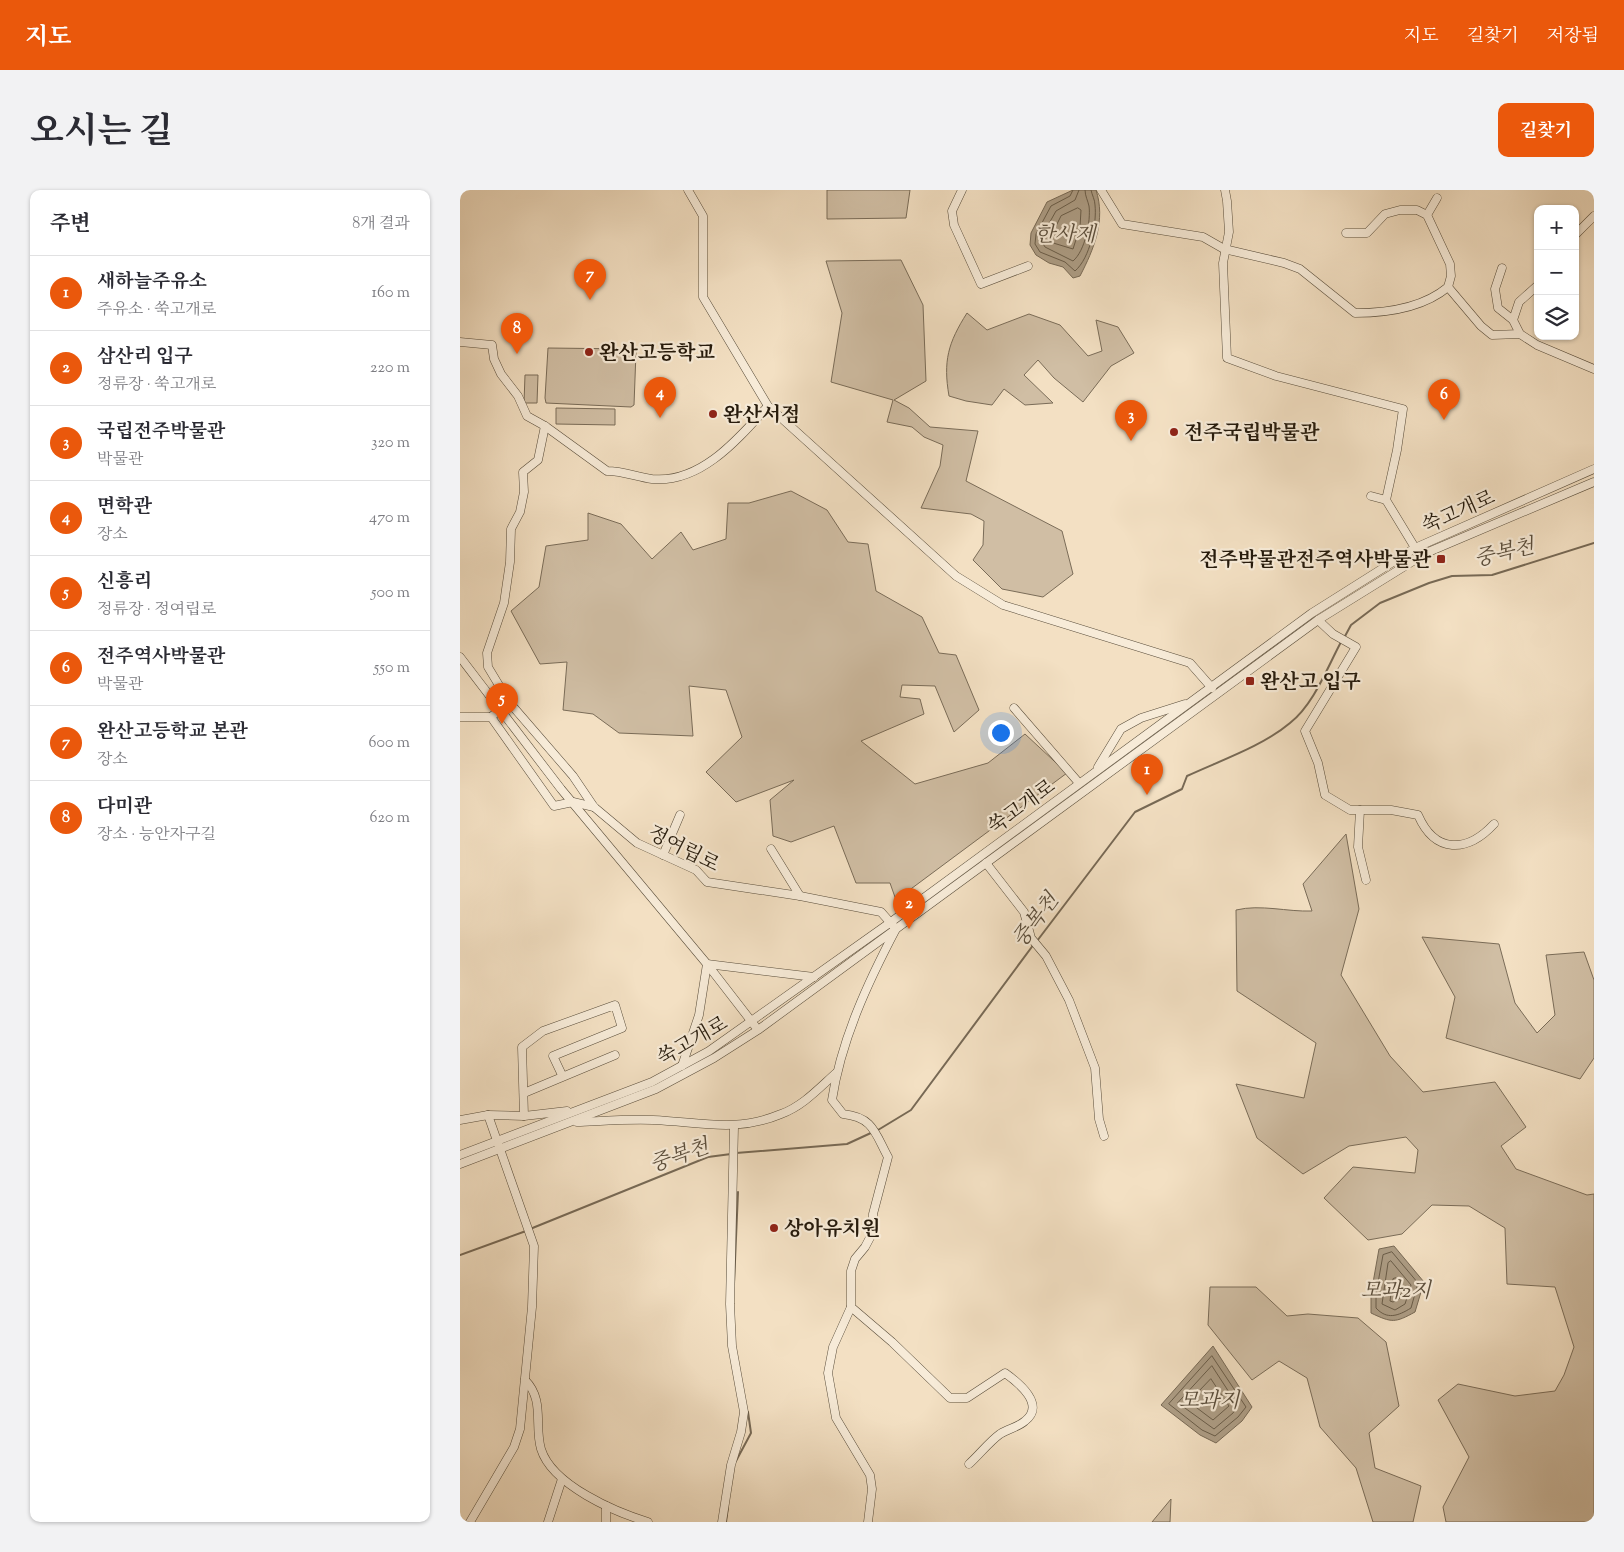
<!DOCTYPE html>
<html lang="ko">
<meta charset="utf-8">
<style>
body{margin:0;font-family:"Sorts Mill Goudy","Noto Serif KR",serif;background:#f2f2f3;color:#2b2b33}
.controls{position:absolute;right:15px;top:15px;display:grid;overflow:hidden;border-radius:10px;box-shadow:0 1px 4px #0004}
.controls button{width:45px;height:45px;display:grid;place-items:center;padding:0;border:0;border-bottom:1px solid #e1e1e2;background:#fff;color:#2b2b33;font:25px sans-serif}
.you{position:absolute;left:540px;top:542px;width:18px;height:18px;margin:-12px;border:4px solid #fff;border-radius:50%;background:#1a73e8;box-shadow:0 0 0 8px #1a73e833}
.badge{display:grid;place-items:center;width:32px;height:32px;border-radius:50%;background:#ea580c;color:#fff;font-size:16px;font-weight:700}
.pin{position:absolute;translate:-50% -41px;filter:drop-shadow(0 1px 2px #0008)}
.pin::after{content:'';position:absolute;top:26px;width:18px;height:15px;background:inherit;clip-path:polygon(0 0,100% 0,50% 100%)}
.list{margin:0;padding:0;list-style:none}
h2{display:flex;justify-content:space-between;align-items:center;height:65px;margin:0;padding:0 20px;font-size:21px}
h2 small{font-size:16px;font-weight:400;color:#7c7c81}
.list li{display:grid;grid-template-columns:32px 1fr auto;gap:15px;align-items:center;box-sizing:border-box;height:75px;padding:0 20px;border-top:1px solid #e1e1e2}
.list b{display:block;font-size:19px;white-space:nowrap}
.list p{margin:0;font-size:16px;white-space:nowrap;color:#7c7c81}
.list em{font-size:16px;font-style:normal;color:#7c7c81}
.icon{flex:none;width:28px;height:28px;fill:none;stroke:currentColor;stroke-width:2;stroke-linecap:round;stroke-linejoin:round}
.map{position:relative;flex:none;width:1134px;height:1332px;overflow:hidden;border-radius:10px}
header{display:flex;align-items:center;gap:30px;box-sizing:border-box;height:70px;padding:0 25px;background:#ea580c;color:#fff}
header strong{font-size:24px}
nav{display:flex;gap:28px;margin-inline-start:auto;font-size:18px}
.intro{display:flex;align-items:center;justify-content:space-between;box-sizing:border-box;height:120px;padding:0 30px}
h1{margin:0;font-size:35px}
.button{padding:12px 22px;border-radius:10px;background:#ea580c;color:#fff;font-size:18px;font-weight:700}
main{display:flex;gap:30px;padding:0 30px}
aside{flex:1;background:#fff;border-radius:10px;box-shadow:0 1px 4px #0004}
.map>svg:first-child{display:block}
</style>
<header>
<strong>지도</strong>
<nav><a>지도</a><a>길찾기</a><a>저장됨</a></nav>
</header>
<div class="intro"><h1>오시는 길</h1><a class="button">길찾기</a></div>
<main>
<aside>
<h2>주변<small>8개 결과</small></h2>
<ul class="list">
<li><span class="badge">1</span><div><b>새하늘주유소</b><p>주유소 · 쑥고개로</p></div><em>160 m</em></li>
<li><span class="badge">2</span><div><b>삼산리 입구</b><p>정류장 · 쑥고개로</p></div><em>220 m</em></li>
<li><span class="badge">3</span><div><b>국립전주박물관</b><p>박물관</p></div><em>320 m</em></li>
<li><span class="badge">4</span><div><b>면학관</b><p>장소</p></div><em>470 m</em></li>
<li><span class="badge">5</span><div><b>신흥리</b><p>정류장 · 정여립로</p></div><em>500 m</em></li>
<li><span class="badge">6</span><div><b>전주역사박물관</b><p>박물관</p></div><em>550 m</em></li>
<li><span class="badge">7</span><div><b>완산고등학교 본관</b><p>장소</p></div><em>600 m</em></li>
<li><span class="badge">8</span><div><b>다미관</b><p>장소 · 능안자구길</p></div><em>620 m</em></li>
</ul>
</aside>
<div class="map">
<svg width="1134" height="1332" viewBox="0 0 1134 1332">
<rect width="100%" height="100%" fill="#f3e0c3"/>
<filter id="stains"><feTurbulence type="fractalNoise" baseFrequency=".004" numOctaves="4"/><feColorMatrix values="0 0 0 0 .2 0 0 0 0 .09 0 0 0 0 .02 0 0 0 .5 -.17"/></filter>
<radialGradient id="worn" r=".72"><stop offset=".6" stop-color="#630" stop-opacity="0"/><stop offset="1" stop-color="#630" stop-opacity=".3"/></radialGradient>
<!-- green -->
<g fill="#d0bea4" stroke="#7a6c58">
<path d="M367,0H450L446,28L367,29Z"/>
<path d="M441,70L463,115L466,191L434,210L449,218L470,237L518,241L506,291L602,341L613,384L583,407L542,399L513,370L523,355L524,331L511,324L461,318L480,276L483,255L464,247L452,237L427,232L433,210L371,192L382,123L366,71Z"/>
<path d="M507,123L527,140L569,124L600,135L628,166L642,161L636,130L658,137L674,163L651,176L623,212L594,188L578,170L564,185L593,213L565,215L544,199L532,215L506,211L489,206C483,171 488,153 507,123Z"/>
<path d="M88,158L173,159L176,162L174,215L171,217L86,213L85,208Z"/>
<path d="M65,185H78L77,213H64Z"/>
<path d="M96,218L155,219V235L96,234Z"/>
<path d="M331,301L367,320L388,352L408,354L416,401L462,427L479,463L496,465L519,520L494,542L475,496L442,495L440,507L460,509L464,524L401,551L455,594L528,573L565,544L607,583L436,710L430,693H396L374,636L331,652L313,646L310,610L334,590L276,612L246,582L282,547L266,500L229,496L233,546L159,543L133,524L103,520L107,472L80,474L51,421L79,397L86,356L128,350V323L161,334L192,369L221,342L233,360L266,349L268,313H289Z"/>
<path d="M886,644L899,719L881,785L930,866L963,902L1035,892L1066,937L1041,956L1056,979L1127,1005L1134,1004V1332H986L983,1317L1009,1267L978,1210L998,1194L1055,1206L1095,1201L1104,1185L1114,1157L1095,1097L1047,1094L1045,1038L1009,1016L972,1015L942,1044L908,1050L864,1008L893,977L955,983L958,960L946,947L889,956L843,984L797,948L776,894L844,908L856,853L777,801L776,720C801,714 827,722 852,721L843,694Z"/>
<path d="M962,747L1039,754L1055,813L1077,843L1095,825L1086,765L1124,762L1134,790V868L1120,889L986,848L995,807Z"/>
<path d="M750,1097H796L827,1126L848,1124L898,1128L926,1152L939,1216L909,1243L915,1278L961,1296L953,1332H913L896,1278L860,1237L847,1188L819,1171L792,1190L748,1135Z"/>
<path d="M711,1309L710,1332H692Z"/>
</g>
<!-- water -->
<g fill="#ad9d85" stroke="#776955">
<path d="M613,0H636C646,30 634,59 620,86L613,88L603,77L589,73L576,65L570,55L571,43L587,12Z"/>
<path d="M934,1056L964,1092L955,1122C935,1133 932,1133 911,1123V1104L919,1059Z"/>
<path d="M753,1156L792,1217L782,1231L756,1253L740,1245L701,1215Z"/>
</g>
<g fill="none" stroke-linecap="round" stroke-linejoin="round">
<!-- shore -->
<g stroke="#695c48" stroke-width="1">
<path d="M613,0L610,6L591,16L576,44L575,54L580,62L605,72L615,81C630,68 637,34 635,15C635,10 632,5 631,0"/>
<path d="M619,0L615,10L596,21L582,46V52L585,57L613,71C625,61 631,31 629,16C628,11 625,6 625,0"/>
<path d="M618,18L621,20L620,37L613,59L590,52V48L601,26Z"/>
<path d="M932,1062L958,1093L951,1118C938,1126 927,1130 916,1118V1104L923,1065Z"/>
<path d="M931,1071L951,1095L945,1114L935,1120L922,1114L928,1073Z"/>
<path d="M936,1088L943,1097L939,1109L933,1112L930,1111L933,1089Z"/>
<path d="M752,1166L786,1217L778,1227L755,1246L742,1240L709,1214Z"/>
<path d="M752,1176L778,1216L773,1223L754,1239L718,1213Z"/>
<path d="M751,1189L769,1216L753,1230L729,1212Z"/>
</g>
<!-- stream -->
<g stroke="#776955" stroke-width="2">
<path d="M884,448L891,435L920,413L969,393L992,386L1032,385L1134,353"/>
<path d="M577,751L675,622L722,599L727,586C759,571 803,556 830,533C854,514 867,478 881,452"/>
<path d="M418,940L451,920L574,754"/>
<path d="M276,963L387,954L413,942"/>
<path d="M70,1039L248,967L271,964"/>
<path d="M0,1065L66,1041"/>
<path d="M274,1094L278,1002"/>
<path d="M276,1271L291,1243L288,1222"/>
<path d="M266,1332L268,1317"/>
</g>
<defs>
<g id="minor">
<path d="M228,0L243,26V107L308,216L496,386L543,415L730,473L752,498"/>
<path d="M502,0L492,21L494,35L521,94L568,76"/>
<path d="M641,0L662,34L743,47L764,59L824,73L840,79L895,123C927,123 963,118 988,97L1021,136L1032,145L1060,144L1077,155L1134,179"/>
<path d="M765,0L767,11L769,42L763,73L767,168L816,186L943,219L937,260L926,310"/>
<path d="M967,25L977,8"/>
<path d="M886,43H907L925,24L940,20H957L967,25L990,74L991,86L988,97"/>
<path d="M1115,45L1134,26"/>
<path d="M1042,78L1035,99L1038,118L1053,130"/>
<path d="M1060,144L1053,130L1059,112L1078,95"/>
<path d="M0,152L32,155L34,169L41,184L58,206L67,226L85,236L147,281C163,281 177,287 192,289C241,294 279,248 308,216"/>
<path d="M911,306L926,310L957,361"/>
<path d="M858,430L873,444L896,457L845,541L858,573L865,605L890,620H931L958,625C975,664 1007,663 1034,634"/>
<path d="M0,467L101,599L247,774L295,836"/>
<path d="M49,512L28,477L27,463L44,413L50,372L51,339L60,322L64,302L63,282L78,270L85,236"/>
<path d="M554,518L619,593"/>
<path d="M0,527H31L94,616L113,612L134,617"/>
<path d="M31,527L49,512L113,586L134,617L177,653L236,680L247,692L340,706L421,722L436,739C408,792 381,850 372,910L383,924C413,927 415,943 428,967L413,1024V1042L405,1057L395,1069L391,1081V1117L432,1152L490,1208H507L545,1183C559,1193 586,1215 565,1231C558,1237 548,1239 540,1244C529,1252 519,1265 509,1274"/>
<path d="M638,577L661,539L681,528L725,514"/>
<path d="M900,620L898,657L906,690"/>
<path d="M311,659L340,706"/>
<path d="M203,665L220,625"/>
<path d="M526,673L564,722L571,748L586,766L609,810L635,878L639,929L644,946"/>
<path d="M222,876L239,825L247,774L354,787"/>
<path d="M64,903L155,865"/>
<path d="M28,925L64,926L107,921"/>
<path d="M64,926L62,857L83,841L155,815L162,838L93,866L102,885"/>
<path d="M0,930L28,925L74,1056L72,1117L60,1239L54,1257L10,1332"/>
<path d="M117,932C142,931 168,929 193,930C241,932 275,943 321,924C343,916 359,898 376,883"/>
<path d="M0,965L192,892L249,861L431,732L852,423L955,358L1134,279"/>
<path d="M0,974L196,899L254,868L298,840L858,430L966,363L1134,292"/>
<path d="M391,1117L373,1157L368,1183L376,1228L410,1285L412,1299L408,1332"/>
<path d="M65,1190C85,1210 74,1235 81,1259C92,1295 155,1322 188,1332"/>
<path d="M88,1332L102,1289"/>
<path d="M146,1332V1316"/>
<path d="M262,1332L271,1275L281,1242L284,1222L272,1156L270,1114L274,937"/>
</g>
</defs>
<!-- minor casing -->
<use href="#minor" stroke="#584c3a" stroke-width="9"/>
<!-- minor -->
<use href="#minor" stroke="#f7ebd8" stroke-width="8"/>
</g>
<!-- markers -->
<g fill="#8f2418" stroke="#f7ebd8" stroke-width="2">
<circle cx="129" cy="162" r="5"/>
<circle cx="253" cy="224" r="5"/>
<circle cx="714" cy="242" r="5"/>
<rect x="976" y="364" width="10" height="10" rx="2.5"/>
<rect x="785" y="486" width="10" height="10" rx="2.5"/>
<circle cx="314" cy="1038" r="5"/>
</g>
<g text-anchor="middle" stroke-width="4.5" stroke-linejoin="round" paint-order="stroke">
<!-- poi labels -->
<g font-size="20" font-weight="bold" fill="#251a0c" stroke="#f7ebd8" text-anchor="start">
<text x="139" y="169">완산고등학교</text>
<text x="263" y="231">완산서점</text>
<text x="724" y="249">전주국립박물관</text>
<text x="971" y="376" text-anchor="end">전주박물관전주역사박물관</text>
<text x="800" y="498">완산고 입구</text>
<text x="324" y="1045">상아유치원</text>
</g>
<!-- street labels -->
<g font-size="20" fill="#251a0c" stroke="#f7ebd8">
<text transform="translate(998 321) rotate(-24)" y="7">쑥고개로</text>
<text transform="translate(561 616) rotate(-36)" y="7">쑥고개로</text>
<text transform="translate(224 658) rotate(27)" y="7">정여립로</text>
<text transform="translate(232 850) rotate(-30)" y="7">쑥고개로</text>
</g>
<!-- water labels -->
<g font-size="21" font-style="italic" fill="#5b4e3c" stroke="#f7ebd8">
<text x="605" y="51">한사제</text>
<text transform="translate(1044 362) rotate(-13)" y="7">중복천</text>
<text transform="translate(575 730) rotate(-53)" y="7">중복천</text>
<text transform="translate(219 965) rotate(-19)" y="7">중복천</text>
<text x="936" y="1107">모과2지</text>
<text x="749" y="1217">모과지</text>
</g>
</g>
<rect width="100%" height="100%" filter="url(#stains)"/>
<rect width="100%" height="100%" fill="url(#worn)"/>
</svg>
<div class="controls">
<button>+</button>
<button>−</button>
<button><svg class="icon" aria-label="layers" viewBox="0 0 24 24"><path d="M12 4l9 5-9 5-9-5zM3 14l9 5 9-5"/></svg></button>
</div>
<div class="you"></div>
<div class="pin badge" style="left:687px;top:605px">1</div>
<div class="pin badge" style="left:449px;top:739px">2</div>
<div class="pin badge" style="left:671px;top:251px">3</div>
<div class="pin badge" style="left:200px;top:228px">4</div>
<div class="pin badge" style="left:42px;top:534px">5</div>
<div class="pin badge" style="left:984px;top:230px">6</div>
<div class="pin badge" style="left:130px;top:110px">7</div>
<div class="pin badge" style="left:57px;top:164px">8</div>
</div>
</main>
